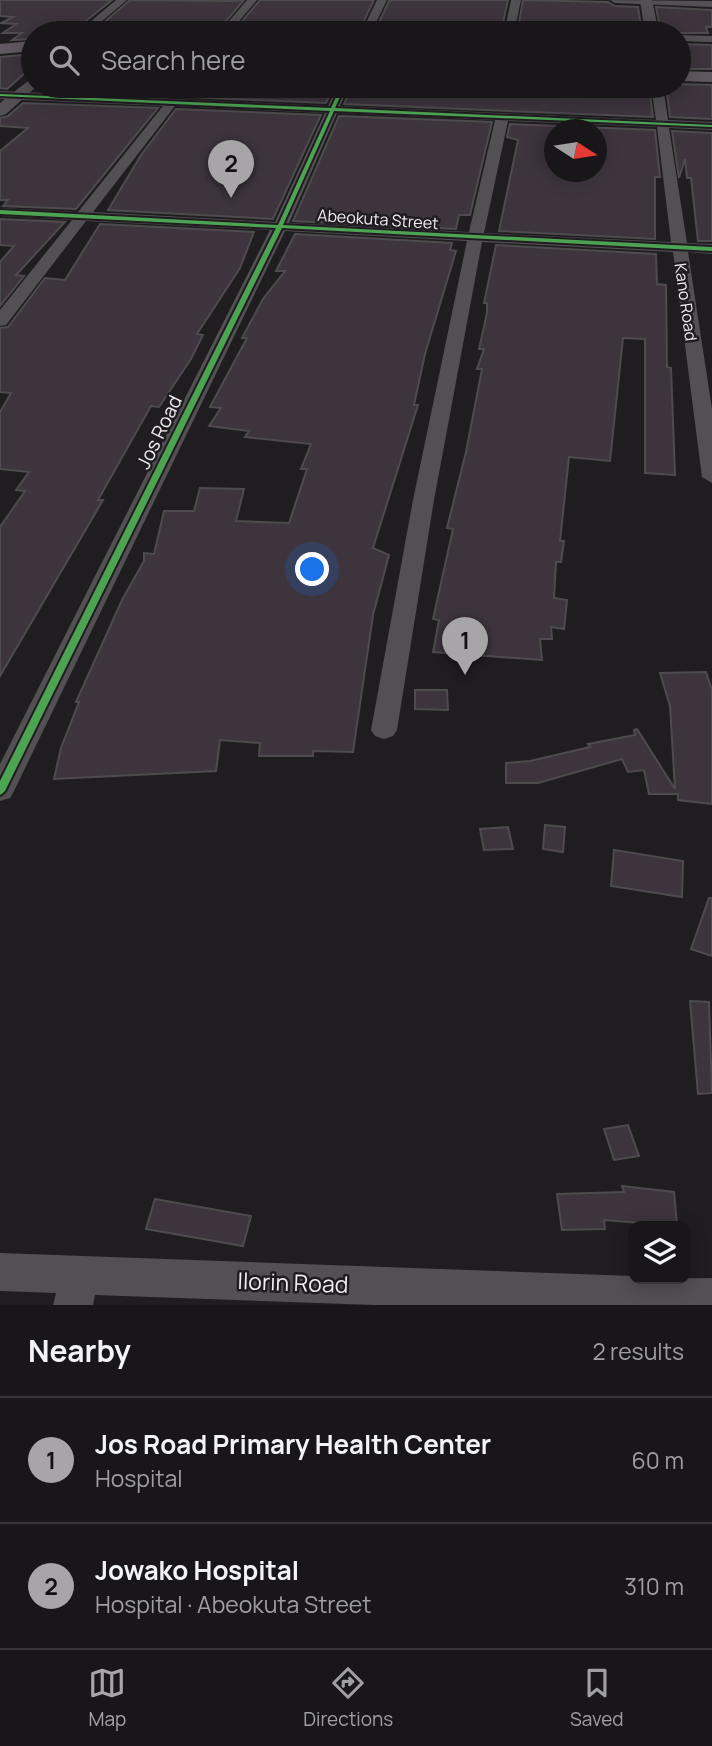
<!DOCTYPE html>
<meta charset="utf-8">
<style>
body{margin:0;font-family:Manrope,sans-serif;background:#211f21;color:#f1f3f6}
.controls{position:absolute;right:21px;bottom:21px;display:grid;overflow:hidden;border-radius:14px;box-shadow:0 4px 18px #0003}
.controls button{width:63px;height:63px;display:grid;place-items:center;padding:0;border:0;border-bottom:2px solid #363537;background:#181618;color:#f1f3f6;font:35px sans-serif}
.compass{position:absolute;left:544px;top:119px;width:63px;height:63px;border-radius:50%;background:#181618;box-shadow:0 4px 18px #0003;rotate:102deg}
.you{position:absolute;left:313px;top:570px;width:24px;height:24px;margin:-18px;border:5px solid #fff;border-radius:50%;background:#1a73e8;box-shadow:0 0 0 10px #1a73e833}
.badge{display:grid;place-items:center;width:46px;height:46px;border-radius:50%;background:#a8a5a8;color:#111;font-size:23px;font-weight:700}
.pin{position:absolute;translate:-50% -58px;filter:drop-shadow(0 2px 4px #0008)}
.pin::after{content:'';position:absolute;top:37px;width:24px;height:21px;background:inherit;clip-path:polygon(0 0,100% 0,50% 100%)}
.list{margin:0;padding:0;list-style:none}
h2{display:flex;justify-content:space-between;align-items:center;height:91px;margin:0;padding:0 28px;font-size:30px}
h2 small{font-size:23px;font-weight:400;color:#9f9fa2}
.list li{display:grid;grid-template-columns:46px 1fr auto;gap:21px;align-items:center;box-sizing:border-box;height:126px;padding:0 28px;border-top:2px solid #363537}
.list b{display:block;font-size:26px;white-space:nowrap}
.list p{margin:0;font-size:23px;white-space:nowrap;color:#9f9fa2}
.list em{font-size:23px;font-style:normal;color:#9f9fa2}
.icon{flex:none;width:38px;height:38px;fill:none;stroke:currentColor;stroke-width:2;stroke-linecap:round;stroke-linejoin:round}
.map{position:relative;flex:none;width:712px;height:1305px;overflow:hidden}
.search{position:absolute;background:#181618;box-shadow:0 4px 18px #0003;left:21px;right:21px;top:21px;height:77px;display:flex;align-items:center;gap:18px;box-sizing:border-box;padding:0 24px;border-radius:38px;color:#9f9fa2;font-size:26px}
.sheet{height:343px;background:#181618}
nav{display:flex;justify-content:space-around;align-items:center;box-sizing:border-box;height:98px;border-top:2px solid #363537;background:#181618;font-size:19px;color:#9f9fa2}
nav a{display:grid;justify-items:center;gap:4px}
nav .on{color:#a8a5a8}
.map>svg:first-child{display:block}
</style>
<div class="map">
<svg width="712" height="1305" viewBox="0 0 712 1305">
<rect width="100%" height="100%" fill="#201d20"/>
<!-- building -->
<g fill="#3d343e" stroke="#4e4b4e" stroke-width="2" fill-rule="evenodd">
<path d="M0,0H112L71,33H33V39L12,40L22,33H3L16,24L1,23L13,17L0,16Z"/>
<path d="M130,0L231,1L244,0L216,33L93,32Z"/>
<path d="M260,0H374L358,33H232Z"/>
<path d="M395,0H508L501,32L374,33L389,1Z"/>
<path d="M523,0L608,2L615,6L638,7L642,33H517Z"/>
<path d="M656,7L712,10V27H706L708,33H661Z"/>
<path d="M679,44L712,45V69H679Z"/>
<path d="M33,54V66L7,89L0,88V57Z"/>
<path d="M679,84L712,85V119L670,117L666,86Z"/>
<path d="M77,86H334L326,103L71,92Z"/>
<path d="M352,86H500L498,92L555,94L560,86H649L653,117L344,104Z"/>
<path d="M23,103L158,108L76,209L3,206L8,200H0V151L28,128L0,126V118L8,116Z"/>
<path d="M176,109L321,115L273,219L108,210L141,155Z"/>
<path d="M339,116L492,122L470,215H459L456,229L293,221Z"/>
<path d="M510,124L655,130L660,177H655V239L499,231L518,140L507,137ZM555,130H597V172H553Z"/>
<path d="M672,131L712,133V241H698L691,178H687L685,159L679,178Z"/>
<path d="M0,219L65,222L16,275L24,276L0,306V262L14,246L0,245Z"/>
<path d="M100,224L254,232L240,268L197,334L203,335L191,359L159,407L151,406L98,500H103L0,676V527L25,491L16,490L29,472L0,469V412L11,393L0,392V328L8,327L45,278L65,280Z"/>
<path d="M295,234L452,243L450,250L456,251L425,354L414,405H418L373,548L389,555L373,615L353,752L313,751V756H259L260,743L220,740L216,771L54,779L61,748L79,702H76L122,600L144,561V553L154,554L164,511H194L200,488L244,489L236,521L289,523L307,469H301L311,444L245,437L249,431L209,426L221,408L210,407L247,338H242L263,299L285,271H276Z"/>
<path d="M496,245L656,254L657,284L666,285L667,367L671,368L675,475L645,473V339L623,338L610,461L569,457L560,541H564L561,562H556L554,598L567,600L564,629L551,627L552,639H540L542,660L433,652L439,620L433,619L453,529L447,528L466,452L482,369H477L484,349H479L487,313V303H484Z"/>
<path d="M706,672L712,690V804L678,800V794H649L644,770L628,772L622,759L538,783H506V763L530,761L590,747L588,744L635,735L634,730L637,729L675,789L670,706L660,673Z"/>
<path d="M415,690H447L448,710L415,709Z"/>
<path d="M545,825L565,827L563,852L543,849Z"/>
<path d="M508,827L513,849L484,850L480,829Z"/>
<path d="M614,850L683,861L682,897L611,886Z"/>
<path d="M709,898H712V956L691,949Z"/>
<path d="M690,1001L709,1002L712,1093L698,1094Z"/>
<path d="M628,1125L639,1156L614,1160L604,1129Z"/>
<path d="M622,1186L674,1192L677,1226L604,1220L605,1229L562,1230L557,1194L624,1192Z"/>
<path d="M155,1199L251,1216L243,1246L146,1229Z"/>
</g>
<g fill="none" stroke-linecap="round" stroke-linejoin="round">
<!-- minor -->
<g fill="#525052" fill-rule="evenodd">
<path d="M116,0H127L88,33H77Z"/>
<path d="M247,0H257L229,33H219Z"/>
<path d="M377,0H387L371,33H361Z"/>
<path d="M511,0H521L514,33H504Z"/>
<path d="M610,0L712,1V7L615,3Z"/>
<path d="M679,35L712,36V42L679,41Z"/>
<path d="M337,86H349L340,106L656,120L651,86H663L668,120L712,122V130L669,128L687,243L712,244V254L688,252L712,409V483L702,477L673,252L482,242L434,500L397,730L393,736L384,739L375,736L371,730L413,500L467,241L285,231L14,791L10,798L0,801V764L270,230L86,221L6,325L0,326V310L72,220L0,216V208L78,212L163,106L0,99V91L328,106ZM175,106L325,113L275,222L93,212ZM337,113L495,120L469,232L289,223ZM508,121L657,127L671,242L484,233Z"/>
<path d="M0,1253L633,1276V1279L712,1278V1305H374L95,1295L93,1305H53L56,1293L0,1291Z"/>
</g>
<!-- tertiary -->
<g fill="#525052" fill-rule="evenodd">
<path d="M640,0H652L659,33H645Z"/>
<path d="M33,77V86H37L6,114L0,116V103Z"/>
</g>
<!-- primary -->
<g fill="#605860" fill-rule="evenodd">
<path d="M33,41V51L0,54V44Z"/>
<path d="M679,71L712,72V82L679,81Z"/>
</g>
<defs>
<path id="cycleway" d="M341,86H345L335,108L712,125V127L334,111L283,225L712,247V251L282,228L5,791L3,793L0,795V781L276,228L0,214V210L278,225L330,111L0,96V94L331,108Z"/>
</defs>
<!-- cycleway casing -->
<use href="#cycleway" stroke="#211c21" stroke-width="4"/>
<!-- cycleway -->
<use href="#cycleway" fill="#4ca352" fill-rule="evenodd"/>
</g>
<g text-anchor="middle" stroke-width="5" stroke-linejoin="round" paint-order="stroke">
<!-- far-street labels -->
<g font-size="16" fill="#f1eef2" stroke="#211c21">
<text transform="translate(378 219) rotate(4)" y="6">Abeokuta Street</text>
<text transform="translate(686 302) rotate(82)" y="6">Kano Road</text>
</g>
<!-- street labels -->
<g font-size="19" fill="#f1eef2" stroke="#211c21">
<text transform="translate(159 432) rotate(-64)" y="7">Jos Road</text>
</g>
<!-- near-street labels -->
<g font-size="23" fill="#f1eef2" stroke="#211c21">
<text transform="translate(293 1283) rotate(2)" y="8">Ilorin Road</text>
</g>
</g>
</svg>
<div class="controls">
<button><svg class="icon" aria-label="layers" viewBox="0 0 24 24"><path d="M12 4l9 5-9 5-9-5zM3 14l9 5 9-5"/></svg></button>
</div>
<svg class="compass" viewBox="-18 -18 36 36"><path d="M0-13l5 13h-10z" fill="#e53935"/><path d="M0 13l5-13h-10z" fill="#9f9fa2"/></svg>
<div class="you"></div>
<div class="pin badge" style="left:465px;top:675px">1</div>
<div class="pin badge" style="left:231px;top:198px">2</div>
<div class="search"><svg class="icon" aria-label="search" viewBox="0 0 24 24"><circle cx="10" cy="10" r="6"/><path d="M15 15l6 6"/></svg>Search here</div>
</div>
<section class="sheet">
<h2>Nearby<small>2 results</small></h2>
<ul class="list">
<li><span class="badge">1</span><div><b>Jos Road Primary Health Center</b><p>Hospital</p></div><em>60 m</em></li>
<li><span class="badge">2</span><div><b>Jowako Hospital</b><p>Hospital · Abeokuta Street</p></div><em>310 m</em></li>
</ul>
</section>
<nav>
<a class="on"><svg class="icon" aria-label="map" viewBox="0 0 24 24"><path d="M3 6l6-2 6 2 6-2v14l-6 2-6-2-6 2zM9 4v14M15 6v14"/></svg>Map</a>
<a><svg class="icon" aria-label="directions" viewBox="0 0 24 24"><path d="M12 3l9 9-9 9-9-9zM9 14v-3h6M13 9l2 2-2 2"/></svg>Directions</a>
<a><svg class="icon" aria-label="saved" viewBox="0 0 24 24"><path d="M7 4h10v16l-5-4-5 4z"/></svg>Saved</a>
</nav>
